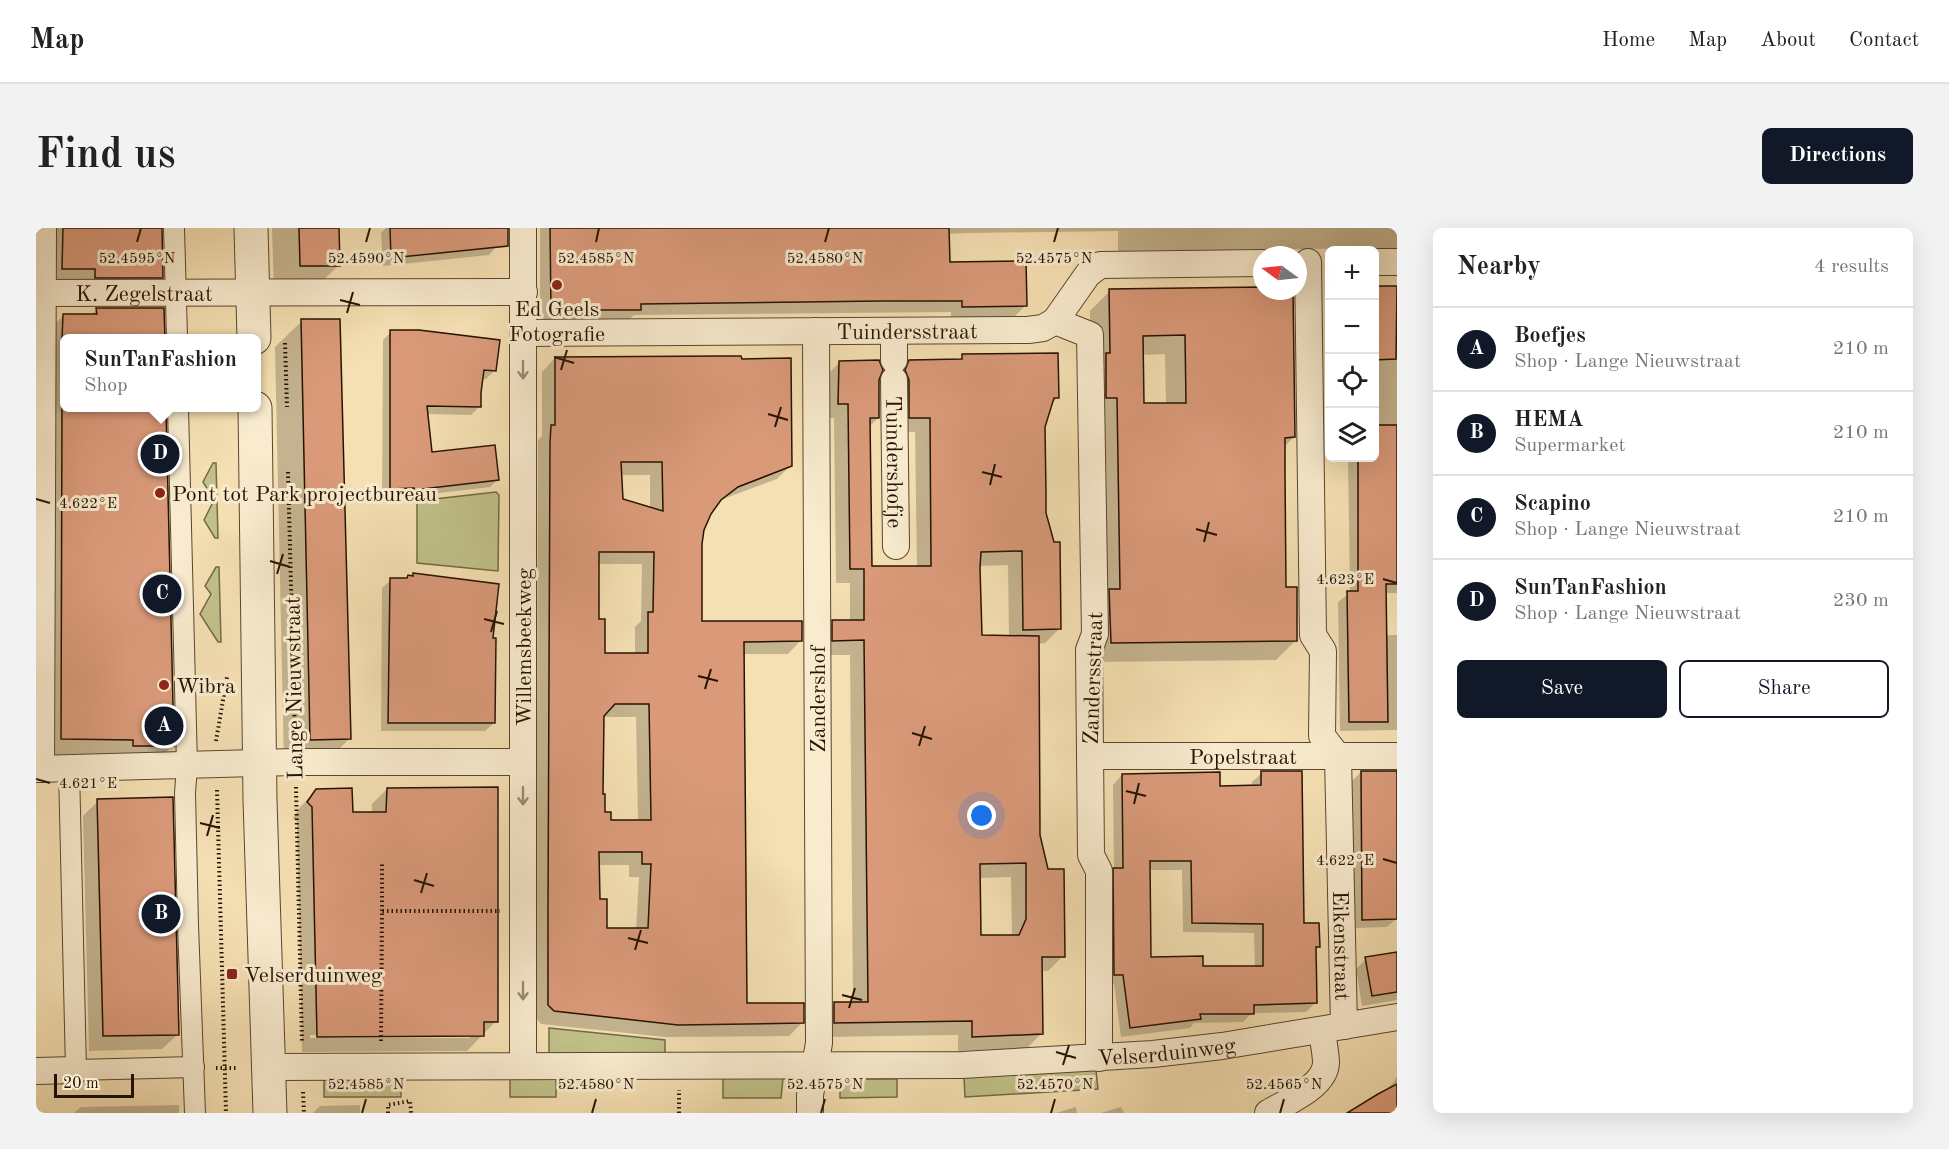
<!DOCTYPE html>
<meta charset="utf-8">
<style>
body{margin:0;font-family:"Old Standard TT",serif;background:#f2f2f2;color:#222}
.controls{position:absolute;right:18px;top:18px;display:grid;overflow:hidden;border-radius:9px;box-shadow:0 6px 24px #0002}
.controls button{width:54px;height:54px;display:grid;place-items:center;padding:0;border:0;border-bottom:2px solid #e0e0e0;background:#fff;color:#222;font:30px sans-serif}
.compass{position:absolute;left:1217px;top:18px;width:54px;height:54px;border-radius:50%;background:#fff;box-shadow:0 6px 24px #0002;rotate:285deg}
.scale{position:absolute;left:18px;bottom:15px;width:80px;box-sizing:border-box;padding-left:6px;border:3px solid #261302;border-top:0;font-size:16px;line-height:21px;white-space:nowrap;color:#261302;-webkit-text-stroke:4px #f8ebce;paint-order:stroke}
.you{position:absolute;left:946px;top:588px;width:21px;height:21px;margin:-15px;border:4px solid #fff;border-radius:50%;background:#1a73e8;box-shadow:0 0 0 9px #1a73e833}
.badge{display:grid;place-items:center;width:39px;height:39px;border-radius:50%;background:#111827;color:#fff;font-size:20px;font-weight:700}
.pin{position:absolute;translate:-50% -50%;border:3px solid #fff;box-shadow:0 2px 6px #0006}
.popup{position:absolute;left:24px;top:106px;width:201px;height:78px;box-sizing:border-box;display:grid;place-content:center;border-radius:9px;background:#fff;filter:drop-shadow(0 2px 4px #0005);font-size:20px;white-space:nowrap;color:#767676}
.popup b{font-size:22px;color:#222}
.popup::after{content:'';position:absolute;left:50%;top:100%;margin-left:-12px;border:12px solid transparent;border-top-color:#fff}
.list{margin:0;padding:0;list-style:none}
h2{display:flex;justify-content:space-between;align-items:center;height:78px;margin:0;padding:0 24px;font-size:26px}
h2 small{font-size:20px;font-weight:400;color:#767676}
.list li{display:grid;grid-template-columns:39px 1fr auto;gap:18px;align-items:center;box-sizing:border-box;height:84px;padding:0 24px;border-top:2px solid #e0e0e0}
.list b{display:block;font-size:22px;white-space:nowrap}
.list p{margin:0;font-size:20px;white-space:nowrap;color:#767676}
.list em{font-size:20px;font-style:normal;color:#767676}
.actions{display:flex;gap:12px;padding:18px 24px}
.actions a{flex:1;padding:14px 0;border:2px solid #111827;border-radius:9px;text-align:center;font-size:21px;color:#111827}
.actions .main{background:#111827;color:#fff}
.icon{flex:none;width:33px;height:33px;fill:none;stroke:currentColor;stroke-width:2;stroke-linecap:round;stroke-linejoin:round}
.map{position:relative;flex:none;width:1361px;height:885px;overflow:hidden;border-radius:9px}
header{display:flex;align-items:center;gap:36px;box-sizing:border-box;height:84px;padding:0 30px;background:#fff;border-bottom:2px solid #e0e0e0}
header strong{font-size:28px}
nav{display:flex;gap:33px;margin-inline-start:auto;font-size:21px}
.intro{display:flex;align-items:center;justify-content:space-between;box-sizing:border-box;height:144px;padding:0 36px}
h1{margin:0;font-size:42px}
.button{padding:15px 27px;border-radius:9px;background:#111827;color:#fff;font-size:21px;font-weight:700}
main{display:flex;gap:36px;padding:0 36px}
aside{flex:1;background:#fff;border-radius:9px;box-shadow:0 6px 24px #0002}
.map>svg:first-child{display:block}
</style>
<header>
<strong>Map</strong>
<nav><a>Home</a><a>Map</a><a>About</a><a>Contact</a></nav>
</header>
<div class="intro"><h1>Find us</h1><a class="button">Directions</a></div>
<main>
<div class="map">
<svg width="1361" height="885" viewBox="0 0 1361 885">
<rect width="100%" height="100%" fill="#f5e0b3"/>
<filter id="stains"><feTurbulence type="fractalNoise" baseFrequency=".00333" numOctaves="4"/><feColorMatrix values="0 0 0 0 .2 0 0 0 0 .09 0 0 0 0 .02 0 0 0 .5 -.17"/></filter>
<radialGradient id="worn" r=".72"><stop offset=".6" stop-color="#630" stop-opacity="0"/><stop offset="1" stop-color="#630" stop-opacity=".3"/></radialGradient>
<!-- green -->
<g fill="#c1c189" stroke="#746a46" stroke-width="1.5">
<path d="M177,235H180L182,310H179L168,292L178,272L167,254Z"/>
<path d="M460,264L463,267L462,343L381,335V273Z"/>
<path d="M180,339H183L185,414H182L164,386L175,366L169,358Z"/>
<path d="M513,800L629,812V827L513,826Z"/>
<path d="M1060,842L1062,861L929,869L928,849Z"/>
<rect x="288" y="849" width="77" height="20"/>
<path d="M520,849V869H474V850Z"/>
<path d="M687,849L747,850L745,870H687Z"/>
<path d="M804,851H861V869L804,870Z"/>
</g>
<!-- shadow -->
<g fill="#0003" fill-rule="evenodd">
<path d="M8,0H125L126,49L106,69L7,60Z"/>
<path d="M236,0H301L302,38L275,64H238Z"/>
<path d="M350,0H459L461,18L453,27L347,38L345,5Z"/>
<path d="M504,0H1361V20L1082,23V3L934,5L797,9L989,78L978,89L915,90V84L598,87L592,92L504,93Z"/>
<path d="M1338,59H1361V365H1349L1350,407H1361V502L1304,503L1302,374L1314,365L1312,230H1338Z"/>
<path d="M1074,63H1256L1258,209L1248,219L1249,360L1260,412L1240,432L1055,434L1054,83ZM1129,126L1130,177H1106V127Z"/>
<path d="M61,81L128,110H28V180H129L137,517L117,537L6,530L8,107L27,88L55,87Z"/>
<path d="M266,93L314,510L287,537L248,538L239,119Z"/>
<path d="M355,104L458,143L450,151L445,150L443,179L435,187L390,186L395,225L462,251L454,259L370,269V267L346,269L347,112Z"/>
<path d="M927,128L1021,170L1015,176L1008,199L1009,285L1023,401L1009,415L1001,416L1002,607L1027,728L1012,743H1004L1006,805L991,820L922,823V807L784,809V791L798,776H817L814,427H782V409L797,394H814V355H800L798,190H788L789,149L804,134L842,152V190L833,199L834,340L881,339L879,204H859V149L874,133H922ZM972,337L973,409L944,408L943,338ZM975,649L976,708L944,709L943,650Z"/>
<path d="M519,130L755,237L741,251L687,271L679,277L667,301L664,316L665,395L765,412L752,426H707L710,777L766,795L753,808L629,809L505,796L500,790L502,212L506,208V144ZM584,247H614V281L585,272ZM562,336H606L605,393L599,399V427H568L561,393ZM567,489H600L602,594L574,593L567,585L565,568ZM561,637H593V649H603L600,702L569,701L562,672Z"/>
<path d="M378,347L455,411L458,495L449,503H345L346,360L355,352L370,351Z"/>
<path d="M1325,544L1360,691L1351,699L1318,700L1316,553Z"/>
<path d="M1226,545L1266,697L1282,719L1279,722V775L1270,784L1216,785L1207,794L1158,795L1154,800L1085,809L1078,756H1069V651L1078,642L1077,557L1086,547L1182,560L1216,559V554ZM1112,642H1146L1147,704L1218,705L1219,740H1166L1113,730Z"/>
<path d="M351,561L460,793L431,823L266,824L261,594L257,590L265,578L281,562L315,586H336V576ZM274,807H436L433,810H274Z"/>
<path d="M62,573L142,806L126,821L53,823L47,588Z"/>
<path d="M1361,726V772L1326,778L1320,741L1330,731Z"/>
<path d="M1361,848V885H1314L1345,866L1358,854Z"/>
<path d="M143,877V885H38L45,879Z"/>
<path d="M324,877V885H277L284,878Z"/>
<path d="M1040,879L1041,885H1020Z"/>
<path d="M1085,879L1088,885H1065Z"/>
</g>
<!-- building -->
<g fill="#da9a7a" stroke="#261302" stroke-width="1.5" fill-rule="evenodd">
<path d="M27,0H126L127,50H59V41H26Z"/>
<path d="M263,0H303L304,38H264Z"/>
<path d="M354,0H472V18L355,30Z"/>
<path d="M514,0H913L914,34L990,33L991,78L926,79V73H845L605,76V82H515Z"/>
<path d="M1338,58H1361L1360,131L1338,132Z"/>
<path d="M1226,59V63H1257L1259,209L1249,210V246L1250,359H1261V413L1075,415L1073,361H1084L1081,170H1070V125H1074L1073,61ZM1149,107L1150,175H1108L1107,108Z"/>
<path d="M60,80H128L129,111H26L27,86H61Z"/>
<path d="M265,91H304L315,511L274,512Z"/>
<path d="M354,102H383L464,112L460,143L448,142L445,165V179L391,178L396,224L459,217L463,252L378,262V260L354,261Z"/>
<path d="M1022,125L1023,170H1018L1009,199L1010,264V285L1018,314H1024L1025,401L987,402L986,323L945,324L944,340L946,407L1003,408L1004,607L1012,641H1028L1029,729H1006L1007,806L936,809V793L798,795V774H832L828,412L796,413V392H828V341H814L812,176H802L803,133L843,132L847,142L843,152V190H834L836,338H895L894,190H873V152L869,142L873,132L926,131V126ZM990,635V691L983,707H945L944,636Z"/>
<path d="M685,128H705L706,131L755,130L756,238L702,259L685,272L675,286L668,302L666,316V393H766V413L708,414L711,775H768V795L642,797L518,783L512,777V681L514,215L515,197H519V129ZM585,234H626L627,283L587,271ZM563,324H618L617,384H612V425H569V391H563ZM579,476H613L615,592H575V584H569V566H567L568,488ZM563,624H606V636H615L612,700H571V671H564Z"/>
<path d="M26,180H130L138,518H97V512L25,511Z"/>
<path d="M1338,197H1361V356H1350L1352,494H1313L1311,363H1322V230H1338Z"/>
<path d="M377,345L463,356L457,410H460L459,495H352L354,350H371L372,347L377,348Z"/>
<path d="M1225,543H1266L1268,695H1283L1284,719H1280L1281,775L1218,777V786H1164L1165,791L1094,800L1087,747H1078L1077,640H1087L1086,546L1184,544V558L1225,557ZM1114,633H1155L1156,695L1227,696V738H1167V728L1115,729Z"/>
<path d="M1325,543H1361V691L1326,692Z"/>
<path d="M462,559V794H448V808L281,809L276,579L271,574L280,561L316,560L317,584H350L351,560Z"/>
<path d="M137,569L143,807L67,808L61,571Z"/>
<path d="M1361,724V764L1336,768L1329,729Z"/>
<path d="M1361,856V885H1311L1342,866Z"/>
</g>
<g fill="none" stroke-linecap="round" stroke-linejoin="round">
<defs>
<g id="pedestrian">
<path d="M138,0L141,110"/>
<path d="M142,180L151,538L149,565L152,697L159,885"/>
<path d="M33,541L40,842L158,839"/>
</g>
<g id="minor">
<path id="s1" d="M1272,34L1277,407L1287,423L1286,508L1302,529L1308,798"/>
<path d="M1338,34H1361"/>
<path id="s2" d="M0,65L488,64"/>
<path d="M1019,93L1054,107L1059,406L1053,422L1055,627L1063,643V830"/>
<path d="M858,103V132"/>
<path id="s3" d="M487,105L992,102L1007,100L1019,93L1052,46L1064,37L1226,35"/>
<path id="s4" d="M858,152L860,318"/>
<path id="s5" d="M1054,528H1361"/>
<path d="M0,541L259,534H487"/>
<path d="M5,541L7,0"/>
<path d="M487,837V0"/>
<path id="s6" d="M233,839L926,837L1117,826L1186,818L1361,789"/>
<path d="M0,843L40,842"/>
<path d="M774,885V867L783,815L780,103"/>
<path d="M1232,885C1250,874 1289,859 1290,835C1290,825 1287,813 1286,802"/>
</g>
<g id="tertiary">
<path d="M215,0L218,110"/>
<path d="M219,180L224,572L234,885"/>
</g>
</defs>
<!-- pedestrian casing -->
<use href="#pedestrian" stroke="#5a462e" stroke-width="22"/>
<!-- minor casing -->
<use href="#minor" stroke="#5a462e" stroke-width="28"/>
<!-- tertiary casing -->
<use href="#tertiary" stroke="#5a462e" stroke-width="35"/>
<!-- path -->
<g stroke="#261302" stroke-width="4" stroke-dasharray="1.5 3" stroke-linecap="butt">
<path d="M249,115L251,179"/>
<path d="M252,244L259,509"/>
<path d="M180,513L191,449"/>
<path d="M260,559L266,815"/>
<path d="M181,562L190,885"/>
<path d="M346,683V636"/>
<path d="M345,813L346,683H464"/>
<path d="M180,840H202"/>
<path d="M267,864L268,885"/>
<path d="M352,885V877L374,873L375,885"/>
<path d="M643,885V862"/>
</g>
<!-- pedestrian -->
<use href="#pedestrian" stroke="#f8ebce" stroke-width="20"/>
<!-- minor -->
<use href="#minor" stroke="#f8ebce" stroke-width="26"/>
<!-- tertiary -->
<use href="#tertiary" stroke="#f8ebce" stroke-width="33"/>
</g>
<!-- one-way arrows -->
<defs><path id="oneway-shaft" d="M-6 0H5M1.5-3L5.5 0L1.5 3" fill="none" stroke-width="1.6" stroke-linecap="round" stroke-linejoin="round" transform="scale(1.5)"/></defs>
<g stroke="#9a8a72">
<use href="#oneway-shaft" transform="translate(487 142) rotate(90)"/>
<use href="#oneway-shaft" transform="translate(487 568) rotate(90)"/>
<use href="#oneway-shaft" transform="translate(487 763) rotate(90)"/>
</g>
<!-- ticks -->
<path fill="none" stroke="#261302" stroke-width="2" d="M101,14L105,0M330,14L334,0M560,14L563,0M789,14L793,0M1018,14L1022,0M304,72L324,77M311,85L317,64M518,129L538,135M525,142L531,122M732,186L752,192M739,199L745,179M946,244L966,249M954,257L959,236M0,271L14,275M1160,301L1181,307M1168,314L1173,294M234,333L254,339M241,346L247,326M1347,351L1361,355M448,391L468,396M455,404L461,383M662,448L682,453M669,461L675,441M876,505L896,511M883,518L889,498M0,551L14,555M1090,563L1110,568M1098,576L1103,555M164,595L184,600M171,608L177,587M1347,631L1361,635M378,652L398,658M385,665L391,645M592,710L612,715M599,722L605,702M806,767L826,772M813,780L819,760M1020,824L1040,830M1027,837L1033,817M326,885L330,871M556,885L560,871M785,885L789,871M1015,885L1019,871M1244,885L1248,871"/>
<!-- markers -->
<g fill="#8f2418" stroke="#f8ebce" stroke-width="2">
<circle cx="521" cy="57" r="6"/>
<circle cx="124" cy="265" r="6"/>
<circle cx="128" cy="457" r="6"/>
<rect x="190" y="740" width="12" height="12" rx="3"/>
</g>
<g text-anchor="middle" stroke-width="6" stroke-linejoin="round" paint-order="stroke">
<!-- street labels -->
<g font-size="22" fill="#261302" stroke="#f8ebce">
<text dy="8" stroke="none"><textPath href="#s2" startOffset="108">K. Zegelstraat</textPath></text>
<text dy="8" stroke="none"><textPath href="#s3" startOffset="384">Tuindersstraat</textPath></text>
<text dy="8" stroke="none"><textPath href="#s4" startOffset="82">Tuindershofje</textPath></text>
<text transform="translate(487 419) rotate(-90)" y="8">Willemsbeekweg</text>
<text transform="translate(1056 450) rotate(-88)" y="8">Zandersstraat</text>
<text transform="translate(257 460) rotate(-91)" y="8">Lange Nieuwstraat</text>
<text transform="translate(781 471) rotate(-90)" y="8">Zandershof</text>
<text dy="8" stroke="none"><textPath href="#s5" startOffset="153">Popelstraat</textPath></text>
<text dy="8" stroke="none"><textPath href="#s1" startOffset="692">Eikenstraat</textPath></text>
<text dy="8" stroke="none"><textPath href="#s6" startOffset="898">Velserduinweg</textPath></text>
</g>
<!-- poi labels -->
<g font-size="22" fill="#261302" stroke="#f8ebce" text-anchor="start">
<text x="521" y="88" text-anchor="middle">Ed Geels<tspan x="521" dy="25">Fotografie</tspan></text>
<text x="136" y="273">Pont tot Park projectbureau</text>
<text x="140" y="465">Wibra</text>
<text x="208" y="754">Velserduinweg</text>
</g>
</g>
<g font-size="15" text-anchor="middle" fill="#261302" stroke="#f8ebce" stroke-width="6" stroke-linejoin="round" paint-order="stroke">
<text x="330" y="35">52.4590°N</text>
<text x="560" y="35">52.4585°N</text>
<text x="789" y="35">52.4580°N</text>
<text x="101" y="35">52.4595°N</text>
<text x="1018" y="35">52.4575°N</text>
<text x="52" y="280">4.622°E</text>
<text x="1309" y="356">4.623°E</text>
<text x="52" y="560">4.621°E</text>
<text x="1309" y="637">4.622°E</text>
<text x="330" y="861">52.4585°N</text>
<text x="560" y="861">52.4580°N</text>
<text x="789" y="861">52.4575°N</text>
<text x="1019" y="861">52.4570°N</text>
<text x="1248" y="861">52.4565°N</text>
</g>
<rect width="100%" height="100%" filter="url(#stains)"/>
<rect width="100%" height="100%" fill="url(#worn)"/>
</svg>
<div class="controls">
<button>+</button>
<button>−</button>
<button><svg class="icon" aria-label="locate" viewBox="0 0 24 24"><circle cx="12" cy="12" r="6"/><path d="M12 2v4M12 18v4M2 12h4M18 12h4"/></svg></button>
<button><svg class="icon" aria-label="layers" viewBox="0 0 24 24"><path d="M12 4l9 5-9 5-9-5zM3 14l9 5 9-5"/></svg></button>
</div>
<svg class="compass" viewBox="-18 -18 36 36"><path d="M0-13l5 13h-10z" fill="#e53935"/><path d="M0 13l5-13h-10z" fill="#767676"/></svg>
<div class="scale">20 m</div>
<div class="you"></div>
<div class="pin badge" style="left:128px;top:498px">A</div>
<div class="pin badge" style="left:125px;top:686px">B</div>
<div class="pin badge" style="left:126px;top:366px">C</div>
<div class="pin badge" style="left:124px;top:226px">D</div>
<div class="popup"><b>SunTanFashion</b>Shop</div>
</div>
<aside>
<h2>Nearby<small>4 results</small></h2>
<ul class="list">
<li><span class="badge">A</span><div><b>Boefjes</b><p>Shop · Lange Nieuwstraat</p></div><em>210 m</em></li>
<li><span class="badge">B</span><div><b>HEMA</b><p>Supermarket</p></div><em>210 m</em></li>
<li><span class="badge">C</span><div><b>Scapino</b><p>Shop · Lange Nieuwstraat</p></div><em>210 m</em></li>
<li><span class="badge">D</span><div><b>SunTanFashion</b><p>Shop · Lange Nieuwstraat</p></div><em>230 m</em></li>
</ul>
<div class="actions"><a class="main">Save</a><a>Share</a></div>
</aside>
</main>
